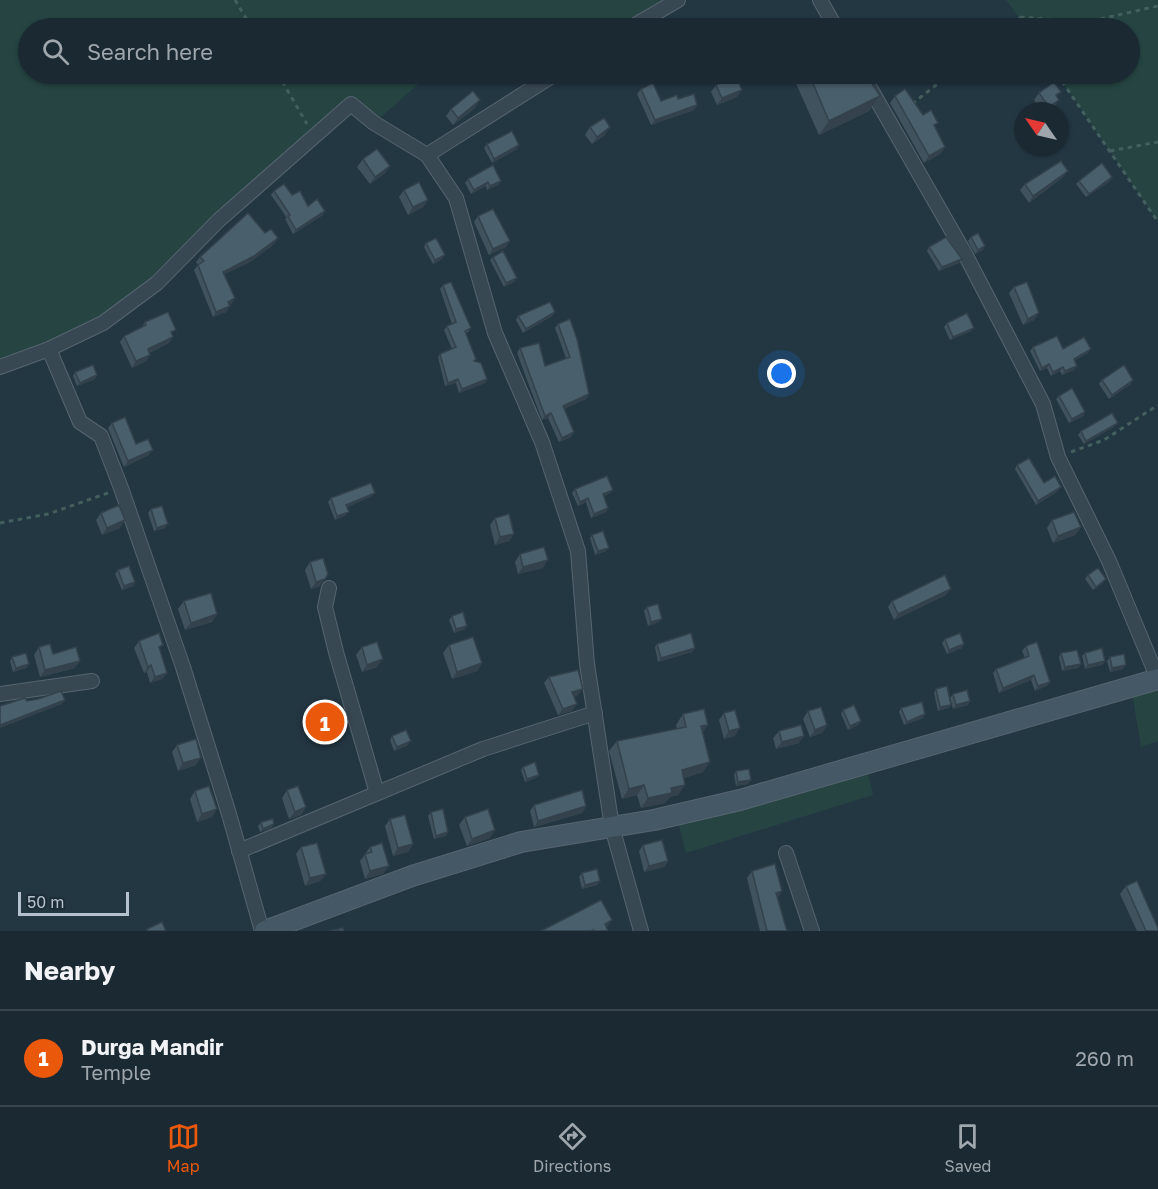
<!DOCTYPE html>
<style>
body{margin:0;font-family:"Golos Text",sans-serif;background:#23313a;color:#f1f3f6}
.compass{position:absolute;left:1014px;top:102px;width:54px;height:54px;border-radius:50%;background:#1a2932;box-shadow:0 2px 4px #0004;rotate:304deg}
.scale{position:absolute;left:18px;bottom:15px;width:111px;box-sizing:border-box;padding-left:6px;border:3px solid #b5c2cd;border-top:0;font-size:16px;line-height:21px;white-space:nowrap;color:#b5c2cd;-webkit-text-stroke:4px #1c2d38;paint-order:stroke}
.you{position:absolute;left:782px;top:374px;width:21px;height:21px;margin:-15px;border:4px solid #fff;border-radius:50%;background:#1a73e8;box-shadow:0 0 0 9px #1a73e833}
.badge{display:grid;place-items:center;width:39px;height:39px;border-radius:50%;background:#ea580c;color:#fff;font-size:20px;font-weight:700}
.pin{position:absolute;translate:-50% -50%;border:3px solid #fff;box-shadow:0 2px 6px #0006}
.list{margin:0;padding:0;list-style:none}
h2{display:flex;justify-content:space-between;align-items:center;height:78px;margin:0;padding:0 24px;font-size:26px}
h2 small{font-size:20px;font-weight:400;color:#9fa6ac}
.list li{display:grid;grid-template-columns:39px 1fr auto;gap:18px;align-items:center;box-sizing:border-box;height:96px;padding:0 24px;border-top:2px solid #38454d}
.list b{display:block;font-size:22px;white-space:nowrap}
.list p{margin:0;font-size:20px;white-space:nowrap;color:#9fa6ac}
.list em{font-size:20px;font-style:normal;color:#9fa6ac}
.icon{flex:none;width:33px;height:33px;fill:none;stroke:currentColor;stroke-width:2;stroke-linecap:round;stroke-linejoin:round}
.map{position:relative;flex:none;width:1158px;height:931px;overflow:hidden}
.search{position:absolute;background:#1a2932;box-shadow:0 2px 4px #0004;left:18px;right:18px;top:18px;height:66px;display:flex;align-items:center;gap:15px;box-sizing:border-box;padding:0 21px;border-radius:33px;color:#9fa6ac;font-size:22px}
.sheet{height:174px;background:#1a2932}
nav{display:flex;justify-content:space-around;align-items:center;box-sizing:border-box;height:84px;border-top:2px solid #38454d;background:#1a2932;font-size:16px;color:#9fa6ac}
nav a{display:grid;justify-items:center;gap:3px}
nav .on{color:#ea580c}
.map>svg:first-child{display:block}
</style>
<div class="map">
<svg width="1158" height="931" viewBox="0 0 1158 931">
<rect width="100%" height="100%" fill="#233743"/>
<!-- green -->
<g fill="#254442">
<path d="M0,0H678L630,28H499L492,20L482,28H28V74H430L374,123L351,104L103,323L0,367Z"/>
<path d="M1006,0H1158V222L1057,74H1130V28H1027Z"/>
<path d="M1158,679V741L1141,747L1131,687Z"/>
<path d="M866,763L873,795L686,853L676,815Z"/>
</g>
<g fill="none" stroke-linecap="round" stroke-linejoin="round">
<defs>
<g id="minor">
<path d="M820,0L836,28"/>
<path d="M630,28L678,0"/>
<path d="M862,74L964,252L1043,404L1058,457L1109,561L1158,679"/>
<path d="M427,155L555,74"/>
<path d="M49,349L80,422L101,436L121,488L183,667L229,814L262,931"/>
<path d="M0,367L49,349L103,323L157,283L219,220L351,104L374,123L427,155L456,198L495,333L542,442L578,551L587,664L612,827L641,931"/>
<path d="M329,588L325,607L336,652L377,793"/>
<path d="M0,694L92,681"/>
<path d="M239,851L483,749L595,713"/>
<path d="M786,853L812,931"/>
</g>
<path id="secondary" d="M265,931L412,876L521,842L654,820L740,800L1158,679"/>
</defs>
<!-- minor casing -->
<use href="#minor" stroke="#566570" stroke-width="16"/>
<!-- secondary casing -->
<use href="#secondary" stroke="#566570" stroke-width="22"/>
<!-- path -->
<g stroke="#43605e" stroke-width="3" stroke-dasharray="4.5 4.5" stroke-linecap="butt">
<path d="M235,0L252,28"/>
<path d="M1019,17L1027,28"/>
<path d="M1006,28L1019,17L1087,22L1158,6"/>
<path d="M278,74L307,124"/>
<path d="M1057,74L1158,222"/>
<path d="M912,104L950,74"/>
<path d="M1110,151L1158,142"/>
<path d="M1071,452L1104,440L1158,405"/>
<path d="M0,523L48,514L108,493"/>
</g>
<!-- minor -->
<use href="#minor" stroke="#384853" stroke-width="14"/>
<!-- secondary -->
<use href="#secondary" stroke="#455866" stroke-width="20"/>
</g>
<!-- wall -->
<g fill="#3f525d">
<path d="M798,74H866L880,96L869,111L819,135L794,79Z"/>
<path d="M716,85L737,97L717,105L711,92Z"/>
<path d="M641,89L661,101L678,99L694,110L651,125L637,94Z"/>
<path d="M1039,93L1057,97L1054,108L1049,111H1041L1034,100Z"/>
<path d="M895,96L923,115L935,127L945,147L940,154L924,163L890,103Z"/>
<path d="M475,108L453,125L446,116L451,109Z"/>
<path d="M590,127L605,135L592,144L585,135Z"/>
<path d="M487,144L517,149L492,163L484,148Z"/>
<path d="M363,159L390,166L385,173L370,184L357,167Z"/>
<path d="M1063,177L1029,203L1020,190L1025,184Z"/>
<path d="M468,179L501,181L498,185L487,190L486,186L471,194L465,183Z"/>
<path d="M1079,181H1110L1086,197L1076,184Z"/>
<path d="M404,190L428,200L423,207L408,215L399,197Z"/>
<path d="M274,191L292,195L323,215L293,234L285,219L287,218L271,195Z"/>
<path d="M478,216L506,247L489,255L474,222Z"/>
<path d="M265,233L278,238L274,244L250,262L224,274L235,298L231,304L229,305L226,312L213,317L194,270L198,265L196,262L200,257Z"/>
<path d="M971,237L983,250L975,254L968,241Z"/>
<path d="M426,243L442,259L433,264L424,247Z"/>
<path d="M929,247L962,259L959,263L939,271L927,251Z"/>
<path d="M493,257L517,278L514,282L504,287L490,260Z"/>
<path d="M443,285L471,328L468,332L466,333L474,361L487,379L485,383L459,393L456,383L445,386L438,357L440,354L452,349L444,330L447,326L452,324L440,289Z"/>
<path d="M1014,287L1039,313L1034,320L1023,325L1009,293Z"/>
<path d="M555,312L552,316L523,333L516,320L518,316Z"/>
<path d="M145,322L172,335L173,337L169,343L149,353L150,355L146,361L132,368L120,342L124,336L142,327Z"/>
<path d="M947,323L971,331L950,340L944,327Z"/>
<path d="M558,324L589,394L586,399L564,409L571,437L559,442L548,418L542,420L517,353L520,348L545,366L566,358L555,328Z"/>
<path d="M1033,347L1063,349L1088,353L1075,360L1074,370L1062,375L1060,371L1051,376L1047,368L1040,371L1030,351Z"/>
<path d="M75,372L95,379L77,386L73,376Z"/>
<path d="M1102,380L1131,384L1109,399L1099,384Z"/>
<path d="M1059,396L1085,412L1083,416L1069,423L1056,399Z"/>
<path d="M112,423L136,444L149,455L124,467L108,428Z"/>
<path d="M1115,426L1084,444L1078,435L1081,431Z"/>
<path d="M1017,465L1044,483L1058,491L1036,505L1015,469Z"/>
<path d="M575,489L610,493L604,496L608,508L606,512L591,518L586,502L578,506L572,493Z"/>
<path d="M372,496L347,507L346,515L335,520L328,502L331,498Z"/>
<path d="M151,509L165,528L154,531L148,513Z"/>
<path d="M101,513L120,528L102,535L96,520Z"/>
<path d="M495,518L514,534L509,541L495,545L490,525Z"/>
<path d="M1052,520L1081,527L1075,535L1053,543L1047,528Z"/>
<path d="M592,535L606,551L595,555L590,538Z"/>
<path d="M520,554L543,568L518,574L515,562Z"/>
<path d="M310,562L320,586L311,589L305,570Z"/>
<path d="M118,570L135,582L133,586L122,590L115,574Z"/>
<path d="M1088,575L1103,583L1093,590L1085,579Z"/>
<path d="M946,595L894,620L888,607L892,601Z"/>
<path d="M184,601L217,614L212,622L185,630L178,609Z"/>
<path d="M647,607L659,622L648,626L644,611Z"/>
<path d="M452,616L465,629L454,633L449,620Z"/>
<path d="M945,639L962,648L947,654L942,643Z"/>
<path d="M139,641L160,650L167,673L162,679L150,683L147,672L144,673L134,648Z"/>
<path d="M657,644L695,648L692,652L658,662L655,647Z"/>
<path d="M449,645L482,663L477,671L452,679L443,653Z"/>
<path d="M1026,646L1050,682L1046,686L1035,691L1031,680L999,693L993,673L996,669L1025,658L1022,651Z"/>
<path d="M39,647L53,654L75,668L40,677L34,655Z"/>
<path d="M362,647L377,667L362,672L356,655Z"/>
<path d="M1061,653L1081,664L1078,668L1062,671L1059,657Z"/>
<path d="M1085,653L1105,661L1102,665L1085,669L1082,656Z"/>
<path d="M12,657L29,664L26,668L13,672L10,661Z"/>
<path d="M1110,657L1123,669L1110,672L1107,661Z"/>
<path d="M549,677L578,695L574,697L572,711L558,715L544,683Z"/>
<path d="M936,689L951,705L948,708L938,711L934,693Z"/>
<path d="M953,694L970,701L968,705L953,709L950,698Z"/>
<path d="M901,708L925,714L923,718L904,725L899,712Z"/>
<path d="M843,710L858,725L848,730L841,714Z"/>
<path d="M808,711L827,725L822,733L810,737L803,719Z"/>
<path d="M724,713L735,736L724,739L719,720Z"/>
<path d="M683,714L703,732V772L684,778L678,795L670,797L665,803L641,808L637,795L622,799L609,751L617,741L677,729L676,725Z"/>
<path d="M779,731L799,743L776,749L773,738Z"/>
<path d="M392,736L408,745L394,751L390,740Z"/>
<path d="M177,745L196,765L178,771L172,752Z"/>
<path d="M523,767L536,778L525,782L521,770Z"/>
<path d="M736,771L748,784L736,786L734,775Z"/>
<path d="M287,790L306,807L301,815L289,819L282,798Z"/>
<path d="M195,791L212,817L197,822L190,799Z"/>
<path d="M534,805L586,806L582,813L534,827L530,811Z"/>
<path d="M431,812L448,832L446,836L434,839L428,816Z"/>
<path d="M465,817L495,830L490,838L467,846L459,825Z"/>
<path d="M390,819L413,844L408,852L393,856L385,826Z"/>
<path d="M261,822L274,824L271,828L260,832L258,826Z"/>
<path d="M643,845L668,861L664,867L644,872L639,851Z"/>
<path d="M301,847L326,874L320,881L305,886L296,854Z"/>
<path d="M370,847L383,874L365,879L360,861Z"/>
<path d="M752,871L778,898L787,931H760L747,878Z"/>
<path d="M582,873L597,885L582,889L579,877Z"/>
<path d="M1126,886L1158,931H1137L1120,894Z"/>
</g>
<!-- shaded-wall -->
<g fill="#33424c">
<path d="M742,90L737,97L717,105L722,98Z"/>
<path d="M880,96L869,111L819,135L829,121Z"/>
<path d="M480,100L475,108L453,125L458,118Z"/>
<path d="M1059,100L1054,108L1049,111H1047L1049,107Z"/>
<path d="M697,105L694,110L651,125L655,120Z"/>
<path d="M610,127L605,135L592,144L597,137Z"/>
<path d="M519,145L517,149L492,163L494,159Z"/>
<path d="M945,147L940,154L924,163L929,156Z"/>
<path d="M390,166L385,173L370,184L375,177Z"/>
<path d="M1068,171L1063,177L1029,203L1033,196Z"/>
<path d="M1112,177L1110,181L1086,197L1089,194Z"/>
<path d="M501,181L498,185L487,190L490,186Z"/>
<path d="M488,182L486,186L471,194L474,190Z"/>
<path d="M428,200L423,207L408,215L413,207Z"/>
<path d="M325,211L323,215L293,234L296,230Z"/>
<path d="M278,238L274,244L250,262L219,277L223,272Z"/>
<path d="M510,241L506,247L489,255L493,249Z"/>
<path d="M985,246L983,250L975,254L978,250Z"/>
<path d="M445,255L442,259L433,264L435,260Z"/>
<path d="M962,259L959,263L939,271L942,267Z"/>
<path d="M517,278L514,282L504,287L506,283Z"/>
<path d="M235,298L231,304L224,307L228,302Z"/>
<path d="M230,306L226,312L213,317L216,312Z"/>
<path d="M555,312L552,316L523,333L526,329Z"/>
<path d="M1039,313L1034,320L1023,325L1028,319Z"/>
<path d="M974,328L971,331L950,340L953,337Z"/>
<path d="M173,337L169,343L143,355L148,349Z"/>
<path d="M1091,349L1088,353L1071,362L1074,359Z"/>
<path d="M150,355L146,361L132,368L136,361Z"/>
<path d="M1049,364L1047,368L1040,371L1042,368Z"/>
<path d="M1077,366L1074,370L1062,375L1065,371Z"/>
<path d="M1063,367L1060,371L1051,376L1053,372Z"/>
<path d="M97,375L95,379L77,386L80,383Z"/>
<path d="M458,379L456,383L445,386L448,383Z"/>
<path d="M487,379L485,383L459,393L462,389Z"/>
<path d="M1133,380L1131,384L1109,399L1112,395Z"/>
<path d="M589,394L586,399L560,411L563,406Z"/>
<path d="M1085,412L1083,416L1069,423L1072,419Z"/>
<path d="M551,413L548,418L542,420L545,416Z"/>
<path d="M1118,423L1115,426L1084,444L1086,441Z"/>
<path d="M574,432L571,437L559,442L562,438Z"/>
<path d="M153,450L149,455L124,467L128,461Z"/>
<path d="M1061,487L1058,491L1036,505L1038,501Z"/>
<path d="M613,490L610,493L601,498L603,494Z"/>
<path d="M375,493L372,496L344,508L346,505Z"/>
<path d="M588,498L586,502L578,506L580,502Z"/>
<path d="M608,508L606,512L591,518L594,514Z"/>
<path d="M349,512L346,515L335,520L337,516Z"/>
<path d="M125,520L120,528L102,535L107,528Z"/>
<path d="M168,524L165,528L154,531L157,528Z"/>
<path d="M1081,527L1075,535L1053,543L1058,536Z"/>
<path d="M514,534L509,541L495,545L500,537Z"/>
<path d="M609,548L606,551L595,555L598,551Z"/>
<path d="M548,560L543,568L518,574L523,567Z"/>
<path d="M325,579L320,586L311,589L316,582Z"/>
<path d="M1106,579L1103,583L1093,590L1096,587Z"/>
<path d="M135,582L133,586L122,590L124,586Z"/>
<path d="M951,589L946,595L894,620L898,614Z"/>
<path d="M217,614L212,622L185,630L191,623Z"/>
<path d="M662,619L659,622L648,626L651,622Z"/>
<path d="M467,626L465,629L454,633L456,629Z"/>
<path d="M964,644L962,648L947,654L949,650Z"/>
<path d="M695,648L692,652L658,662L661,658Z"/>
<path d="M383,659L377,667L362,672L367,665Z"/>
<path d="M80,661L75,668L40,677L45,670Z"/>
<path d="M1105,661L1102,665L1085,669L1088,665Z"/>
<path d="M482,663L477,671L452,679L457,672Z"/>
<path d="M29,664L26,668L13,672L16,668Z"/>
<path d="M1081,664L1078,668L1062,671L1065,667Z"/>
<path d="M151,665L147,672L144,673L148,667Z"/>
<path d="M1126,665L1123,669L1110,672L1112,668Z"/>
<path d="M167,673L162,679L150,683L155,677Z"/>
<path d="M1034,675L1031,680L999,693L1003,688Z"/>
<path d="M1050,682L1046,686L1035,691L1038,686Z"/>
<path d="M583,689L578,695L567,699L572,692Z"/>
<path d="M65,700L62,704L0,728V725Z"/>
<path d="M970,701L968,705L953,709L956,705Z"/>
<path d="M577,704L572,711L558,715L563,709Z"/>
<path d="M951,705L948,708L938,711L940,707Z"/>
<path d="M925,714L923,718L904,725L907,722Z"/>
<path d="M861,721L858,725L848,730L850,726Z"/>
<path d="M708,725L701,735V726Z"/>
<path d="M827,725L822,733L810,737L815,730Z"/>
<path d="M740,728L735,736L724,739L729,731Z"/>
<path d="M804,736L799,743L776,749L782,742Z"/>
<path d="M411,741L408,745L394,751L397,747Z"/>
<path d="M201,758L196,765L178,771L183,763Z"/>
<path d="M710,762L703,772L675,780L682,770Z"/>
<path d="M539,775L536,778L525,782L527,779Z"/>
<path d="M751,780L748,784L736,786L738,782Z"/>
<path d="M644,785L637,795L622,799L629,789Z"/>
<path d="M685,785L678,795L670,797L665,803L641,808L648,798L671,788Z"/>
<path d="M586,806L582,813L534,827L538,821Z"/>
<path d="M306,807L301,815L289,819L295,812Z"/>
<path d="M217,809L212,817L197,822L202,814Z"/>
<path d="M274,824L271,828L260,832L263,829Z"/>
<path d="M495,830L490,838L467,846L472,839Z"/>
<path d="M448,832L446,836L434,839L436,836Z"/>
<path d="M413,844L408,852L393,856L398,848Z"/>
<path d="M668,861L664,867L644,872L649,866Z"/>
<path d="M389,866L383,874L365,879L370,871Z"/>
<path d="M326,874L320,881L305,886L310,878Z"/>
<path d="M600,881L597,885L582,889L585,885Z"/>
<path d="M782,891L777,899L776,893Z"/>
<path d="M612,920L604,931L605,924Z"/>
</g>
<!-- building -->
<g fill="#495f6c" stroke="#33424c" stroke-width="1.5">
<path d="M809,74H866L880,96L829,121Z"/>
<path d="M736,76L742,90L722,98L716,85Z"/>
<path d="M1054,82L1061,92L1056,95L1059,100L1049,107L1039,93Z"/>
<path d="M653,83L661,101L677,95L678,99L694,94L697,105L655,120L641,89Z"/>
<path d="M905,89L923,115L931,110L938,123L934,125L945,147L929,156L895,96Z"/>
<path d="M473,91L480,100L458,118L451,109Z"/>
<path d="M604,118L610,127L597,137L590,127Z"/>
<path d="M512,131L519,145L494,159L487,144Z"/>
<path d="M377,149L390,166L375,177L363,159Z"/>
<path d="M1061,161L1068,171L1033,196L1025,184Z"/>
<path d="M1102,163L1112,177L1089,194L1079,181Z"/>
<path d="M493,165L501,181L490,186L488,182L474,190L468,179Z"/>
<path d="M419,182L428,200L413,207L404,190Z"/>
<path d="M284,184L292,195L300,191L308,206L317,199L325,211L296,230L288,216L290,215L274,191Z"/>
<path d="M493,209L510,241L493,249L478,216Z"/>
<path d="M248,213L265,233L271,229L278,238L254,256L223,272L235,298L228,302L230,306L216,312L198,265L204,261L200,257Z"/>
<path d="M978,233L985,246L978,250L971,237Z"/>
<path d="M946,237L962,259L942,267L929,247Z"/>
<path d="M436,238L445,255L435,260L426,243Z"/>
<path d="M503,251L517,278L506,283L493,257Z"/>
<path d="M451,282L471,328L465,331L476,359L474,361L481,363L487,379L462,389L458,379L448,383L440,354L456,347L447,326L456,322L443,285Z"/>
<path d="M1027,282L1039,313L1028,319L1014,287Z"/>
<path d="M550,302L555,312L526,329L518,316Z"/>
<path d="M168,312L176,330L171,332L173,337L148,349L150,355L136,361L124,336L146,325L145,322Z"/>
<path d="M967,313L974,328L953,337L947,323Z"/>
<path d="M570,319L577,339L589,394L563,406L574,432L562,438L551,413L545,416L520,348L539,343L545,366L570,357L558,324Z"/>
<path d="M1057,336L1063,349L1084,337L1091,349L1074,359L1077,366L1065,371L1063,367L1053,372L1049,364L1042,368L1033,347Z"/>
<path d="M93,365L97,375L80,383L75,372Z"/>
<path d="M1124,365L1133,380L1112,395L1102,380Z"/>
<path d="M1072,388L1085,412L1072,419L1059,396Z"/>
<path d="M1112,413L1118,423L1086,441L1081,431Z"/>
<path d="M125,417L136,444L148,439L153,450L128,461L112,423Z"/>
<path d="M1029,458L1044,483L1055,476L1061,487L1038,501L1017,465Z"/>
<path d="M607,476L613,490L603,494L608,508L594,514L588,498L580,502L575,489Z"/>
<path d="M371,483L375,493L346,505L349,512L337,516L331,498Z"/>
<path d="M119,505L125,520L107,528L101,513Z"/>
<path d="M162,506L168,524L157,528L151,509Z"/>
<path d="M1074,512L1081,527L1058,536L1052,520Z"/>
<path d="M509,514L514,534L500,537L495,518Z"/>
<path d="M603,531L609,548L598,551L592,535Z"/>
<path d="M544,547L548,560L523,567L520,554Z"/>
<path d="M323,558L328,574L325,579L316,582L310,562Z"/>
<path d="M129,566L135,582L124,586L118,570Z"/>
<path d="M1098,568L1106,579L1096,587L1088,575Z"/>
<path d="M945,575L951,589L898,614L892,601Z"/>
<path d="M211,593L217,614L191,623L184,601Z"/>
<path d="M658,604L662,619L651,622L647,607Z"/>
<path d="M463,612L467,626L456,629L452,616Z"/>
<path d="M159,633L163,645L159,647L167,673L155,677L151,665L148,667L139,641Z"/>
<path d="M691,633L695,648L661,658L657,644Z"/>
<path d="M960,633L964,644L949,650L945,639Z"/>
<path d="M473,637L482,663L457,672L449,645Z"/>
<path d="M377,642L383,659L367,665L362,647Z"/>
<path d="M1037,642L1050,682L1038,686L1034,675L1003,688L996,669L1029,656L1026,646Z"/>
<path d="M50,644L53,654L76,647L80,661L45,670L39,647Z"/>
<path d="M1102,648L1105,661L1088,665L1085,653Z"/>
<path d="M1077,650L1081,664L1065,667L1061,653Z"/>
<path d="M26,653L29,664L16,668L12,657Z"/>
<path d="M1124,654L1126,665L1112,668L1110,657Z"/>
<path d="M578,670L583,689L572,692L577,704L563,709L549,677Z"/>
<path d="M947,686L951,705L940,707L936,689Z"/>
<path d="M967,690L970,701L956,705L953,694Z"/>
<path d="M61,691L65,700L0,725V706L25,698L27,701L38,699Z"/>
<path d="M922,702L925,714L907,722L901,708Z"/>
<path d="M854,705L861,721L850,726L843,710Z"/>
<path d="M821,707L827,725L815,730L808,711Z"/>
<path d="M704,709L708,725L701,726L710,762L682,770L685,785L671,788L672,793L648,798L644,785L629,789L617,741L686,727L683,714Z"/>
<path d="M735,710L740,728L729,731L724,713Z"/>
<path d="M801,725L804,736L782,742L779,731Z"/>
<path d="M406,730L411,741L397,747L392,736Z"/>
<path d="M196,739L201,758L183,763L177,745Z"/>
<path d="M535,762L539,775L527,779L523,767Z"/>
<path d="M749,769L751,780L738,782L736,771Z"/>
<path d="M209,786L217,809L202,814L195,791Z"/>
<path d="M298,786L306,807L295,812L287,790Z"/>
<path d="M582,790L586,806L538,821L534,805Z"/>
<path d="M443,809L448,832L436,836L431,812Z"/>
<path d="M488,809L495,830L472,839L465,817Z"/>
<path d="M405,815L413,844L398,848L390,819Z"/>
<path d="M273,819L274,824L263,829L261,822Z"/>
<path d="M662,840L668,861L649,866L643,845Z"/>
<path d="M317,843L326,874L310,878L301,847Z"/>
<path d="M382,843L389,866L370,871L365,854L372,852L370,847Z"/>
<path d="M775,864L782,891L776,893L787,931H767L752,871Z"/>
<path d="M597,869L600,881L585,885L582,873Z"/>
<path d="M1137,881L1158,928V931H1146L1126,886Z"/>
<path d="M601,900L612,920L605,924L608,931H593V930L591,931H541Z"/>
<path d="M162,922L166,931H148L147,929Z"/>
<path d="M343,928L344,931H329Z"/>
</g>
</svg>
<svg class="compass" viewBox="-18 -18 36 36"><path d="M0-13l5 13h-10z" fill="#e53935"/><path d="M0 13l5-13h-10z" fill="#9fa6ac"/></svg>
<div class="scale">50 m</div>
<div class="you"></div>
<div class="pin badge" style="left:325px;top:722px">1</div>
<div class="search"><svg class="icon" aria-label="search" viewBox="0 0 24 24"><circle cx="10" cy="10" r="6"/><path d="M15 15l6 6"/></svg>Search here</div>
</div>
<section class="sheet">
<h2>Nearby<small></small></h2>
<ul class="list">
<li><span class="badge">1</span><div><b>Durga Mandir</b><p>Temple</p></div><em>260 m</em></li>
</ul>
</section>
<nav>
<a class="on"><svg class="icon" aria-label="map" viewBox="0 0 24 24"><path d="M3 6l6-2 6 2 6-2v14l-6 2-6-2-6 2zM9 4v14M15 6v14"/></svg>Map</a>
<a><svg class="icon" aria-label="directions" viewBox="0 0 24 24"><path d="M12 3l9 9-9 9-9-9zM9 14v-3h6M13 9l2 2-2 2"/></svg>Directions</a>
<a><svg class="icon" aria-label="saved" viewBox="0 0 24 24"><path d="M7 4h10v16l-5-4-5 4z"/></svg>Saved</a>
</nav>
